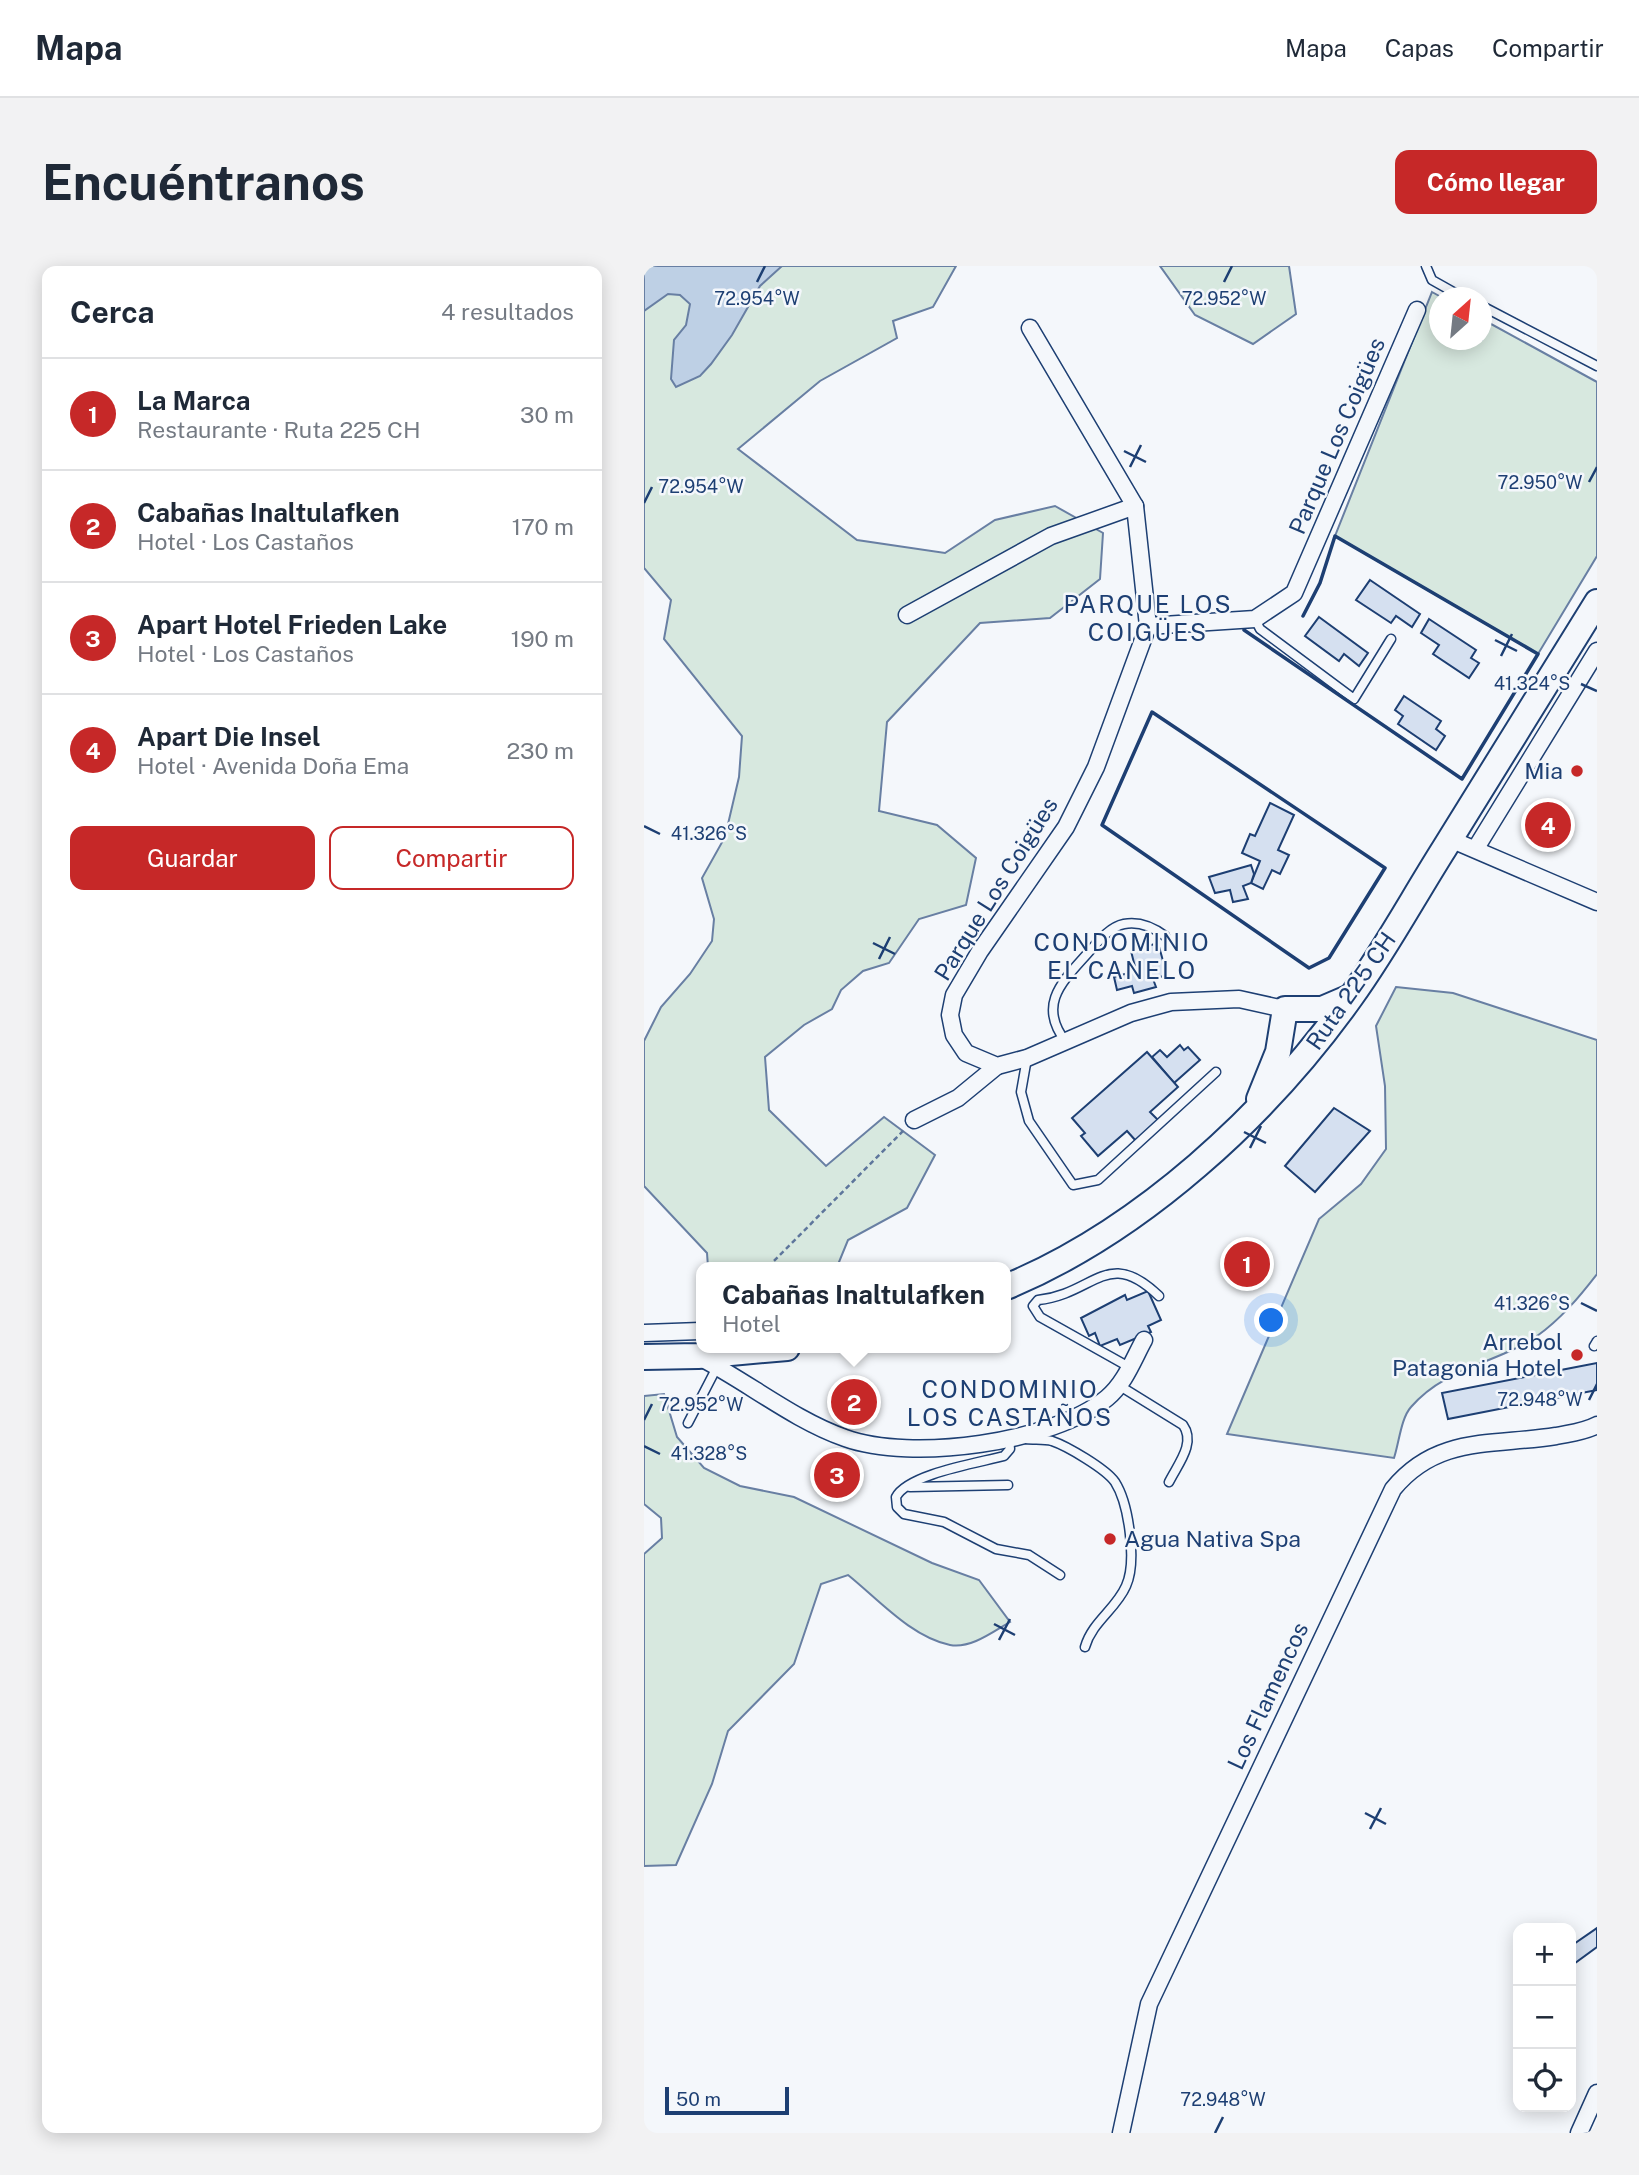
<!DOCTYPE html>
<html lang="es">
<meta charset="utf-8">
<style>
body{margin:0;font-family:"Public Sans",sans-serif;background:#f2f2f3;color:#1f2937}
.controls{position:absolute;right:21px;bottom:21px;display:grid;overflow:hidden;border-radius:14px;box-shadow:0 4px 18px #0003}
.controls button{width:63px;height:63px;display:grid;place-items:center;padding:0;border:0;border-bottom:2px solid #e0e1e3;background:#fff;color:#1f2937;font:35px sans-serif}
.compass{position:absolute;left:785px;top:21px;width:63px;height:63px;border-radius:50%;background:#fff;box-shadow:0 4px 18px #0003;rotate:27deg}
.scale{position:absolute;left:21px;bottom:18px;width:124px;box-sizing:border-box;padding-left:7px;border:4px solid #1d3f73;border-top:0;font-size:19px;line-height:24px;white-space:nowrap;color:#1d3f73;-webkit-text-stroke:5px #f4f7fb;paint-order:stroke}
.you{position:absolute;left:628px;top:1055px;width:24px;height:24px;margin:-18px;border:5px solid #fff;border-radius:50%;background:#1a73e8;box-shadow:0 0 0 10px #1a73e833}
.badge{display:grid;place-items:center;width:46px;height:46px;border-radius:50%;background:#c62828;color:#fff;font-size:23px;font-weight:700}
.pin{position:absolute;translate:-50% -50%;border:4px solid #fff;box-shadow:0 2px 7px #0006}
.popup{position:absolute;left:52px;top:996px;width:315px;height:91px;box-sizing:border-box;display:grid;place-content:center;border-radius:14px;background:#fff;filter:drop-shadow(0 2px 5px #0005);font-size:23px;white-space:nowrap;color:#747a83}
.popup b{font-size:26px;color:#1f2937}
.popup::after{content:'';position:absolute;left:50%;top:100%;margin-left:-14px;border:14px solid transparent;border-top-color:#fff}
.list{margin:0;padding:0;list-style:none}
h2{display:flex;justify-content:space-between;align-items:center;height:91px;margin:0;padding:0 28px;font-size:30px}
h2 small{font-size:23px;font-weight:400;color:#747a83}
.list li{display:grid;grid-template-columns:46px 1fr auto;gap:21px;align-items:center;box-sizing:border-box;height:112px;padding:0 28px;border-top:2px solid #e0e1e3}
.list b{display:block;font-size:26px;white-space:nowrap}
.list p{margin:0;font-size:23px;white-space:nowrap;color:#747a83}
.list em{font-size:23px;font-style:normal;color:#747a83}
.actions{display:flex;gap:14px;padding:21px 28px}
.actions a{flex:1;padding:16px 0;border:2px solid #c62828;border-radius:14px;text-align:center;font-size:24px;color:#c62828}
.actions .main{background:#c62828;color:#fff}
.icon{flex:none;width:38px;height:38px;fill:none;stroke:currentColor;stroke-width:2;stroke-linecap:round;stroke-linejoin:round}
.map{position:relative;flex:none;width:953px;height:1867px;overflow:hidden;border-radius:14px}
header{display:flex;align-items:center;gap:42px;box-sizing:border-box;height:98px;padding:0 35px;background:#fff;border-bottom:2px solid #e0e1e3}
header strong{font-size:33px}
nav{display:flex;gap:38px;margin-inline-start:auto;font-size:24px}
.intro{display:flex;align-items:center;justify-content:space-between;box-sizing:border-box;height:168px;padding:0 42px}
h1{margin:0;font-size:49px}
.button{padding:18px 32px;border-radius:14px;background:#c62828;color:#fff;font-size:24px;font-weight:700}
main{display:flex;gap:42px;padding:0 42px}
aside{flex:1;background:#fff;border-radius:14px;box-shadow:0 4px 18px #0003}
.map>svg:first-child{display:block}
</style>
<header>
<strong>Mapa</strong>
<nav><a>Mapa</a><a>Capas</a><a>Compartir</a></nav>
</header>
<div class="intro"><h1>Encuéntranos</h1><a class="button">Cómo llegar</a></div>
<main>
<aside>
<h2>Cerca<small>4 resultados</small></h2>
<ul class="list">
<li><span class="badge">1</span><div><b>La Marca</b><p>Restaurante · Ruta 225 CH</p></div><em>30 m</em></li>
<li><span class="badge">2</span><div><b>Cabañas Inaltulafken</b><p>Hotel · Los Castaños</p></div><em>170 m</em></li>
<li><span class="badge">3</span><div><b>Apart Hotel Frieden Lake</b><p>Hotel · Los Castaños</p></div><em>190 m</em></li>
<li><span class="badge">4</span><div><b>Apart Die Insel</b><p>Hotel · Avenida Doña Ema</p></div><em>230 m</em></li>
</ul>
<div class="actions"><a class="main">Guardar</a><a>Compartir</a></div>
</aside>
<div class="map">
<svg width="953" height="1867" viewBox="0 0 953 1867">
<rect width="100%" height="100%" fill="#f4f7fb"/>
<!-- green -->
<g fill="#d7e8df" stroke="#687fa3" stroke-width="2">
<path d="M0,0H312L289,41L249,55L253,72L176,115L94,183L213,274L301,287L351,254L411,240L459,267L456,313L406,352L336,357L243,456L235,545L293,559L332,592L322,639L275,653L245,697L219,705L197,724L188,743L160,759L121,791L125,844L182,900L240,851L291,889L263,942L204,974L193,1001H64L63,987L0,920V775L17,741L46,708L68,675L70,653L58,612L81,571L95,511L98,470L20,373L27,334L0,302Z"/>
<path d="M516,0H645L652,48L609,78L551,49Z"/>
<path d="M788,26L797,31L796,74H838V53L953,116V290L894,388L691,270Z"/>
<path d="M752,721L809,727L953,774V1008C936,1030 917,1053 893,1070C852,1098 801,1101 767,1141C757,1152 755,1177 750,1192L583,1168L675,953L717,918L742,883L741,820L732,760Z"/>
<path d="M20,1128L33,1171L60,1202L96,1220L150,1231L288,1297L335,1314L366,1356C350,1365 327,1383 306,1379C267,1371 234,1333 204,1309L177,1318L150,1398L84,1465L68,1518L32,1599L0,1600V1288L18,1272L17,1252L0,1238V1130Z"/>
</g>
<!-- water -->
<path fill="#bed0e5" stroke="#687fa3" stroke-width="2" d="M0,0H138L116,20L88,69L67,98L56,110L32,121L27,113L30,74L42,59L46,38L36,29L24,28L0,45Z"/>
<!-- building -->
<g fill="#d5e0f0" stroke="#1d3f73" stroke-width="2">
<path d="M726,314L776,348L768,361L752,350L747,357L712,334Z"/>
<path d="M675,351L724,387L715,400L700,388L695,395L661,370Z"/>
<path d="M785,353L832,384L827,392L835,397L825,412L789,388L795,379L777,367Z"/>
<path d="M760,430L797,455L792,463L801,470L792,484L754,458L759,450L751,444Z"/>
<path d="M626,537L650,549L634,584L645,589L636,608L628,604L619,623L607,617L616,595L598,587L606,568L611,570Z"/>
<path d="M607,599L610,608L607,617L599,620L604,633L589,636L586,624L571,627L565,611Z"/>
<path d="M514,677L523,709L509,713L512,721L490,727L488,720L473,724L470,711L492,705L487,685Z"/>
<path d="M536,779L540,784L544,781L556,794L530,817L508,791L516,784L523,791Z"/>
<path d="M503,786L534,821L506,846L515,855L492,875L483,865L454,890L437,870L441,867L428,852Z"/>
<path d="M690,842L726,865L671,926L641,900Z"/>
<path d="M504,1025L517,1054L504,1060L507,1066L476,1079L473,1073L456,1080L451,1067L445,1070L437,1052L481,1029L483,1034Z"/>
<path d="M953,1097V1124L804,1153L798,1127Z"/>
<path d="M953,1662V1681L927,1700V1680Z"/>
</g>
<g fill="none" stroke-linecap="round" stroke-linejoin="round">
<defs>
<g id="service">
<path d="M782,0L788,14L820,32"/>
<path d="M838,40L953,100"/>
<path d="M611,353L616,363L710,433L747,373"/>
<path d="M422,776C393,739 418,716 443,688C453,677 465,661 480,658C496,655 509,661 521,670"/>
<path d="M383,792L377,826L385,855L429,919L454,914L572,806"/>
<path d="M950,1080L953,1075"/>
<path d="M485,1101L396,1051L389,1040L394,1034C451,1028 463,980 515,1030"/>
<path d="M476,1120L539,1159C552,1177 534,1198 525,1216"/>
<path d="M44,1157L73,1101"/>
<path d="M365,1172L366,1183L360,1190C334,1197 264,1208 252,1231L253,1241L260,1248L300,1256L352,1283L385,1289L416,1309"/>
<path d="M382,1173C390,1174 400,1173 408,1175C423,1180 462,1203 471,1216C485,1238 493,1296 482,1320C472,1343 448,1356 441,1381"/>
<path d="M266,1221L364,1219"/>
</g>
<g id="minor">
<path d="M386,62L491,240L504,360L452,501L422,561L336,685L310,729L306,749L310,769L322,787L353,800L383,792L487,747L527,736L595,733L649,745"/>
<path d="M263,349L407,270L491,240"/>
<path d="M504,360L611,353L650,327L773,44"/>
<path d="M806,573L953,636"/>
<path d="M832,582L953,385"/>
<path d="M270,854L314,832L353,800"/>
<path d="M0,1067L56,1065"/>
<path d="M57,1092C105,1117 150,1154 201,1172C267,1196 409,1177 463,1132C481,1117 489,1094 500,1074"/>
<path d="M477,1867L505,1738L749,1223C793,1169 849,1180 912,1170C926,1167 940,1166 953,1159"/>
<path d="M935,1867L953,1827"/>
</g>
<g id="primary">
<path d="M615,833L634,786L641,743H678L706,731"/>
<path d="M362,1021C497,965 623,849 707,731C741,684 769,632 800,583C851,501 902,418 953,336"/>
<path d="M0,1091L54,1090L143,1082"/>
</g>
</defs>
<!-- service casing -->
<use href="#service" stroke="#1d3f73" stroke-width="11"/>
<!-- minor casing -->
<use href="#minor" stroke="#1d3f73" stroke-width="19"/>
<!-- primary casing -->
<use href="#primary" stroke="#1d3f73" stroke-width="28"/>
<!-- path -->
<path stroke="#5e769c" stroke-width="2.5" stroke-dasharray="5 3.5" stroke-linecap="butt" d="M124,1001L260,864"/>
<!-- service -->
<use href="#service" stroke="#f4f7fb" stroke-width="8"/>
<!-- minor -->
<use href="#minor" stroke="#f4f7fb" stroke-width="16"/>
<!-- primary -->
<use href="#primary" stroke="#f4f7fb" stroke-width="24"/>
<!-- wall -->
<g stroke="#1d3f73" stroke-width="3.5">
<path d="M600,364L818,513L894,388L691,270L676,317L659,350"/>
<path d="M508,446L741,602L685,692L665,702L458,559Z"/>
</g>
</g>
<!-- ticks -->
<path fill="none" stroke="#1d3f73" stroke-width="2.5" d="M113,16L121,0M580,16L588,0M480,185L502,196M486,201L497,179M945,216L953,201M0,237L8,221M851,374L873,385M857,390L868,368M937,418L953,425M0,560L16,568M229,677L251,688M235,693L246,671M600,866L622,877M606,882L617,860M937,1037L953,1045M945,1134L953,1118M0,1154L8,1138M0,1180L16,1188M350,1358L371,1369M355,1374L366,1353M721,1547L742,1558M726,1563L737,1542M571,1867L579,1851"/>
<!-- markers -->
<g fill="#c62828" stroke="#f4f7fb" stroke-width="2.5">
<circle cx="933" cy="505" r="7"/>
<circle cx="933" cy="1089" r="7"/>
<circle cx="466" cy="1273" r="7"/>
</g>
<g text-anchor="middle" stroke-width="5" stroke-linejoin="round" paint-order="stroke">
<!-- street labels -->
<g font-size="23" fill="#1d3f73" stroke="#f4f7fb">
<text transform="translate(693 170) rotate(-67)" y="8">Parque Los Coigües</text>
<text transform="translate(352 623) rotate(-58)" y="8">Parque Los Coigües</text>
<text transform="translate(707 725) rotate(-55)" y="8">Ruta 225 CH</text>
<text transform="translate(624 1430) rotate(-65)" y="8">Los Flamencos</text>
</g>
<!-- poi labels -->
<g font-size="23" fill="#1d3f73" stroke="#f4f7fb" text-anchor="end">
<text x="919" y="513">Mia</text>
<text x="919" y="1084">Arrebol<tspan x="919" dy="26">Patagonia Hotel</tspan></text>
<text x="480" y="1281" text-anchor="start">Agua Nativa Spa</text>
</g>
<!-- neighbourhood labels -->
<g font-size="24" letter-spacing="2" fill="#1d3f73" stroke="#f4f7fb">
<text x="504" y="347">PARQUE LOS<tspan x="504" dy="28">COIGÜES</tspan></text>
<text x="478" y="685">CONDOMINIO<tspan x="478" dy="28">EL CANELO</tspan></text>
<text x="366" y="1132">CONDOMINIO<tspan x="366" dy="28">LOS CASTAÑOS</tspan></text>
</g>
</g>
<g font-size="18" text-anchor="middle" fill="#1d3f73" stroke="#f4f7fb" stroke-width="5" stroke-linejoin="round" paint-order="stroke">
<text x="113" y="39">72.954°W</text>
<text x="580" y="39">72.952°W</text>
<text x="896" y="223">72.950°W</text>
<text x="57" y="227">72.954°W</text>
<text x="888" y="424">41.324°S</text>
<text x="65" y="574">41.326°S</text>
<text x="888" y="1044">41.326°S</text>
<text x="896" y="1140">72.948°W</text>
<text x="57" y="1145">72.952°W</text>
<text x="65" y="1194">41.328°S</text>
<text x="579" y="1840">72.948°W</text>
</g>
</svg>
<div class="controls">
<button>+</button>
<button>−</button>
<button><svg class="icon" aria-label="locate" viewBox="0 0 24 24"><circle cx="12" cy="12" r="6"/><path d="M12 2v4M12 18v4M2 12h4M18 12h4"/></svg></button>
</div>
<svg class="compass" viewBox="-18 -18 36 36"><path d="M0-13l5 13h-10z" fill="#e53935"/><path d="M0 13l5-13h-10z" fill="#747a83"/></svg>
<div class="scale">50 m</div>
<div class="you"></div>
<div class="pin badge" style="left:603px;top:998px">1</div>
<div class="pin badge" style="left:210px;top:1136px">2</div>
<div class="popup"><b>Cabañas Inaltulafken</b>Hotel</div>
<div class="pin badge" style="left:193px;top:1209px">3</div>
<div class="pin badge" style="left:904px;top:559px">4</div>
</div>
</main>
